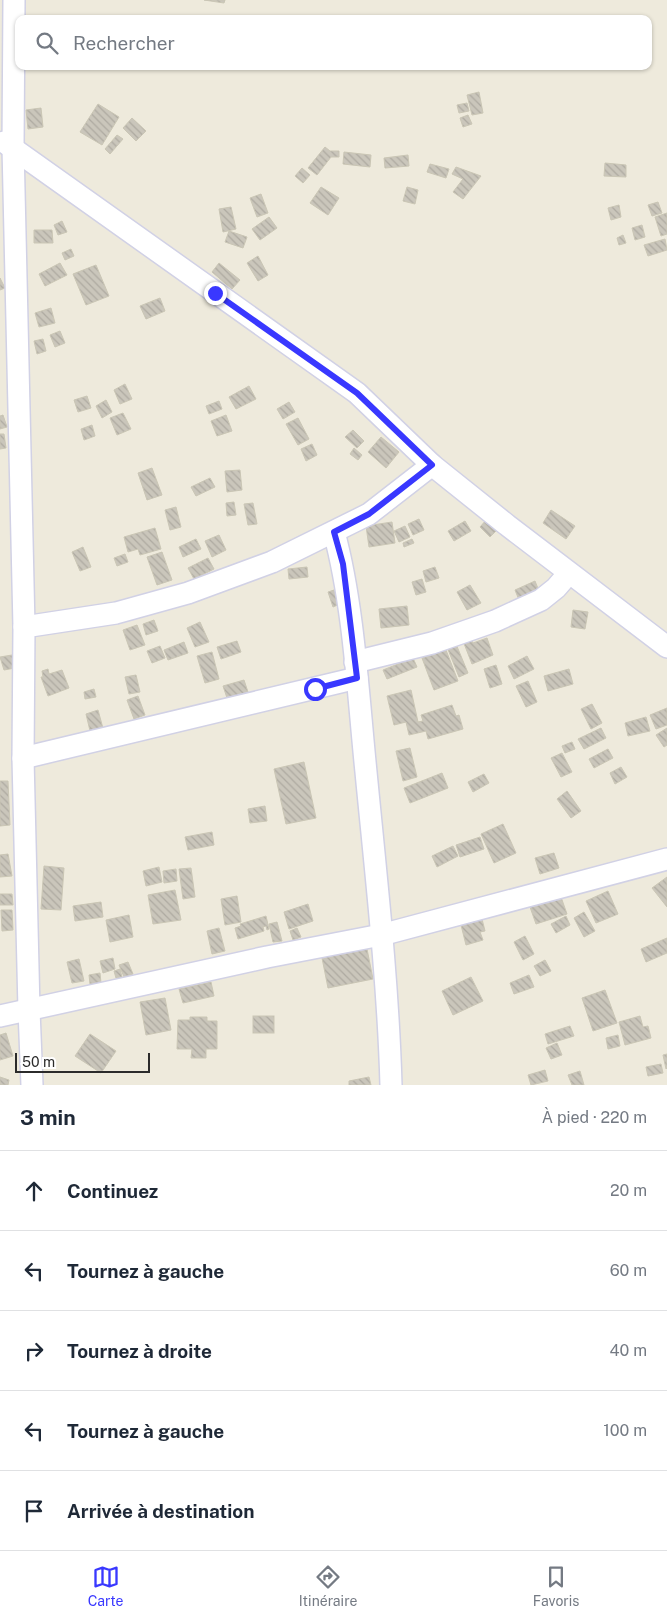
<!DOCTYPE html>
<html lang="fr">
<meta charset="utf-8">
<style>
body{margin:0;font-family:"Public Sans",sans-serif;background:#f6f6f7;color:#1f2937}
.scale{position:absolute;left:15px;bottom:12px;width:135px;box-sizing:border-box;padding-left:5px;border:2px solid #2b2b2b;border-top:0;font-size:14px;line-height:18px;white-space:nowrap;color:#2b2b2b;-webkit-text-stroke:4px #fff;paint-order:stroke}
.stop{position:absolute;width:15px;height:15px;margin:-11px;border:4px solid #3938ff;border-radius:50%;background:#fff}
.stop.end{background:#3938ff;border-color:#fff;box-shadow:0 1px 5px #0008}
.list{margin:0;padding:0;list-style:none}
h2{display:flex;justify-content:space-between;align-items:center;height:65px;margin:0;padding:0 20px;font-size:21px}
h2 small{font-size:16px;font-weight:400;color:#747a83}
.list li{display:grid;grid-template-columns:32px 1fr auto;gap:15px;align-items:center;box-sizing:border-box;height:80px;padding:0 20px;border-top:1px solid #e0e1e3}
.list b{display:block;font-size:19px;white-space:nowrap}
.list em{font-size:16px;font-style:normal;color:#747a83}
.icon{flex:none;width:28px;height:28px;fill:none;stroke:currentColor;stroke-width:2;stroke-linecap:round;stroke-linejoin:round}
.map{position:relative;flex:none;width:667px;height:1085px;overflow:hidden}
.search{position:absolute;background:#fff;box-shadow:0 1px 4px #0004;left:15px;right:15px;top:15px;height:55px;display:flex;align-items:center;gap:12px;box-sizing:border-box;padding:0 18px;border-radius:10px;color:#747a83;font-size:19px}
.sheet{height:465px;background:#fff}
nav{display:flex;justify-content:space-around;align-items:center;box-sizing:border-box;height:70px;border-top:1px solid #e0e1e3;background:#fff;font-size:14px;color:#747a83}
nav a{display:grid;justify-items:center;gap:2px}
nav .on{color:#3938ff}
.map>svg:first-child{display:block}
</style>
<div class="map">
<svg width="667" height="1085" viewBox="0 0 667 1085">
<defs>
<pattern id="building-back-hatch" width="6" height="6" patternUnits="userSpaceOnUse" patternTransform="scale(1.25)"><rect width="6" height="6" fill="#cac6bb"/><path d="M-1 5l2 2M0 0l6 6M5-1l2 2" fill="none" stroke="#aeaaa1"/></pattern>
</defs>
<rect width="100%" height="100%" fill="#eeeadc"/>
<!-- building -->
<g fill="url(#building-back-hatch)" stroke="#cac6b5">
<path d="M204,0H225L224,3Z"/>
<path d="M479,92L483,113L472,115L467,95Z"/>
<path d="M467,103L469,111L459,113L457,105Z"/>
<path d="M98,104L119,117L102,145L80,132Z"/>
<path d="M41,108L43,127L28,129L26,110Z"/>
<path d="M468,115L472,124L463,127L460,118Z"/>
<path d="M132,118L146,131L136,141L123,128Z"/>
<path d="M117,135L123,139L110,154L105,149Z"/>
<path d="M325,147L330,151H339V157H331L317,175L308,168Z"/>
<path d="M344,152L371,155L370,167L343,164Z"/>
<path d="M408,155L409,166L385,168L384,158Z"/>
<path d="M605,163L626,165V177L604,176Z"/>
<path d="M430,164L449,169L446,178L427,172Z"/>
<path d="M456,167L481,176L463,199L453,192L463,179L452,174Z"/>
<path d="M302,168L310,175L303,183L295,176Z"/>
<path d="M321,187L339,198L328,215L310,203Z"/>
<path d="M407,187L418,190L415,204L403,201Z"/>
<path d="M261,194L268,213L257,217L250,198Z"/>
<path d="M658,202L662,213L652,216L648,205Z"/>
<path d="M619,205L621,217L611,220L608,208Z"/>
<path d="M231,207L236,229L223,232L219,209Z"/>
<path d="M667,213V234L661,236L655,217Z"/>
<path d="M269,217L277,228L260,240L252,229Z"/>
<path d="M62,221L67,232L58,235L54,225Z"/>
<path d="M642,225L645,237L635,240L632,228Z"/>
<path d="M34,230H52L53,243H34Z"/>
<path d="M229,231L247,237L243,248L225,242Z"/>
<path d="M623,235L626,243L619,245L617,238Z"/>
<path d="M665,239L667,250L648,256L644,245Z"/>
<path d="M71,249L74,256L65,260L62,253Z"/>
<path d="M258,256L268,275L258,281L247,263Z"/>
<path d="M60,263L67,275L45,286L39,274Z"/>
<path d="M219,263L240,280L232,289L212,272Z"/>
<path d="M96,265L109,296L86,305L73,274Z"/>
<path d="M0,278L5,288L0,290Z"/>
<path d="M160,298L165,311L146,319L140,306Z"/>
<path d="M51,308L55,323L39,327L35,313Z"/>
<path d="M60,331L65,343L55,347L50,335Z"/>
<path d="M43,339L46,351L37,354L34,341Z"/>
<path d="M125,384L132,399L120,404L114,390Z"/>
<path d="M249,386L256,399L236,409L229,397Z"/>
<path d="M87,396L91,408L78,412L74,400Z"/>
<path d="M106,400L112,412L102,418L96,406Z"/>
<path d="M219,401L222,409L209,414L206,406Z"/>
<path d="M289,402L295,412L283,419L277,409Z"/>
<path d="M123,413L131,429L117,435L110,418Z"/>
<path d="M3,415L7,427L0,429V416Z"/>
<path d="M226,415L232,431L217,436L211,421Z"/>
<path d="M298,418L309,439L298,445L286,424Z"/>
<path d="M92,425L95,436L84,440L81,429Z"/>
<path d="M353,430L364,441L357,448L345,437Z"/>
<path d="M0,434H4L6,448L0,449Z"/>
<path d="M381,437L399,452L386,468L368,452Z"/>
<path d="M312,444L317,455L306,461L301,449Z"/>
<path d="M354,448L362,455L358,460L350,454Z"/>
<path d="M152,468L162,495L147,500L138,473Z"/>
<path d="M240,470L242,490L227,492L225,471Z"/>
<path d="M210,478L215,487L196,496L191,487Z"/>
<path d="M234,502L236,515L227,516L226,503Z"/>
<path d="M253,503L257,524L248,525L244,504Z"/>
<path d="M176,507L181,527L170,530L165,510Z"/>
<path d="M551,510L575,526L566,539L543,523Z"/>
<path d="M419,519L424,530L413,535L408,524Z"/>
<path d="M487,519L498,529L490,537L480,527Z"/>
<path d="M465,521L471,531L454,541L448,531Z"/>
<path d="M392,522L395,543L369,547L366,526Z"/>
<path d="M405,526L410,537L399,542L394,531Z"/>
<path d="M155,528L161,549L140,555L138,549L128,552L124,537Z"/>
<path d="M219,535L226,550L212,557L205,541Z"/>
<path d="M196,539L201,549L183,557L179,547Z"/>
<path d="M412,539L414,543L404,547L403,543Z"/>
<path d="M83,547L91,567L80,571L72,552Z"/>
<path d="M162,552L172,580L157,585L147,557Z"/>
<path d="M125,554L128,562L117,566L114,558Z"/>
<path d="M208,558L214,569L194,579L188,568Z"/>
<path d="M307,567L308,577L289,579L288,569Z"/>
<path d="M435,567L439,578L426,582L423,571Z"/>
<path d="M422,579L426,592L416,595L412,582Z"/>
<path d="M535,581L539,591L519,600L515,590Z"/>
<path d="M470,585L481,603L467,610L457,592Z"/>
<path d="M334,590L340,604L333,607L328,592Z"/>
<path d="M407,606L409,625L381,628L379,609Z"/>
<path d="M573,610L588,612L585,629L571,627Z"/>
<path d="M154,620L158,631L146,635L143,624Z"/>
<path d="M200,622L209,642L195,647L187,628Z"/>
<path d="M137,625L145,645L130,650L123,630Z"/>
<path d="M487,638L493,655L472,664L463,641L471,639L473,643Z"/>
<path d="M237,641L241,652L221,659L217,647Z"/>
<path d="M184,642L188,653L168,660L164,650Z"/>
<path d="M456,644L468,673L459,677L447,647Z"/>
<path d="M160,646L165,658L152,663L147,651Z"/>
<path d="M446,650L458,681L434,690L422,658Z"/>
<path d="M212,652L219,679L205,683L197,656Z"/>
<path d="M12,655L15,668L4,670L0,657Z"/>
<path d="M527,656L534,669L514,679L508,666Z"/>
<path d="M413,658L417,667L387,679L383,670Z"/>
<path d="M496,665L502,684L490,688L484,669Z"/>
<path d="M48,669L49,674L62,670L69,688L48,696L41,677H43L42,671Z"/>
<path d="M569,669L573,684L548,691L544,676Z"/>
<path d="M136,675L140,692L129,694L125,677Z"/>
<path d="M244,680L248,692L227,698L223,686Z"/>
<path d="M528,681L537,702L526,707L516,686Z"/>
<path d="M94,689L96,697L85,699L84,692Z"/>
<path d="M411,690L418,722L423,721L421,715L452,705L456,716L459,715L463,729L428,739L426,731L409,735L406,722L394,725L387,696Z"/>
<path d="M138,696L145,715L134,719L127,700Z"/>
<path d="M592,704L602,723L591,729L581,709Z"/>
<path d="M667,708V725L656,729L650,715Z"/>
<path d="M98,710L104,732L91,735L86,714Z"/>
<path d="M646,717L650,731L628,736L625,723Z"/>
<path d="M601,728L606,738L584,749L578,739Z"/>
<path d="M667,728V745L664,747L656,735Z"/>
<path d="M572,742L575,749L565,753L562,746Z"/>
<path d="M410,748L417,777L403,781L396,751Z"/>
<path d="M608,749L613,758L594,768L589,759Z"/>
<path d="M562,753L572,772L561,777L551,758Z"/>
<path d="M304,762L316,818L286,824L274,769Z"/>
<path d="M621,767L627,777L615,784L610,773Z"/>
<path d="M442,773L448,788L410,803L404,788Z"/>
<path d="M484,774L489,783L473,792L468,782Z"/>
<path d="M0,781H8L10,825L0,826Z"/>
<path d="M567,791L581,811L571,818L557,799Z"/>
<path d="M265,806L267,821L250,823L248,809Z"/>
<path d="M503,824L516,853L494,863L481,834Z"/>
<path d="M212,832L214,845L188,850L185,837Z"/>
<path d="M480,837L484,849L460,857L456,845Z"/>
<path d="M453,846L458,856L437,867L432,856Z"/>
<path d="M554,853L559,868L540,874L535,858Z"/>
<path d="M8,854L12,876L0,877V855Z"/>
<path d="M44,866L64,868L61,910L41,909Z"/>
<path d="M159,867L162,882L146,886L143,871Z"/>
<path d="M191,868L195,897L183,899L179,869Z"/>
<path d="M176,869L177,881L164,883L163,871Z"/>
<path d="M667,877V907L652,888Z"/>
<path d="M175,890L181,920L153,924L148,895Z"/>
<path d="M608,891L618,914L596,923L586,901Z"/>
<path d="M0,894H12L13,905H0Z"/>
<path d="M237,896L241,922L225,925L221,899Z"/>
<path d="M561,897L567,914L536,924L530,907Z"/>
<path d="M101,902L103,917L75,921L73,906Z"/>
<path d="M308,904L313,921L289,929L284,912Z"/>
<path d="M1,910H12L13,930L2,931Z"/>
<path d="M584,912L595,931L584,937L574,918Z"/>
<path d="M129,915L133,937L110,942L106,920Z"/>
<path d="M266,916L269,929L267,930L266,926L263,927L264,931L238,939L235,928L241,926L240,924Z"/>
<path d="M566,916L570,925L556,933L551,924Z"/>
<path d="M482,919L485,931L480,932L483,940L466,945L461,925Z"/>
<path d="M277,922L282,941L273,942L269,924Z"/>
<path d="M219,928L225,951L212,954L207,931Z"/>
<path d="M297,928L301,937L293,940L290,931Z"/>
<path d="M525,936L534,954L523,960L514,942Z"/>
<path d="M667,938V953L646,962L641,949Z"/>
<path d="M366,944L373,979L328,988L321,953Z"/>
<path d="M113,958L115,969L103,973L100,961Z"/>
<path d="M79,959L84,981L72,983L67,962Z"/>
<path d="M545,960L551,971L540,976L534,966Z"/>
<path d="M128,962L133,974L124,977L119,965Z"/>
<path d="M120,969L122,977L116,978L114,971Z"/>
<path d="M100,973L101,983L90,984L89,975Z"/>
<path d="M529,975L534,987L514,994L510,983Z"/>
<path d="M471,977L483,1001L453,1015L442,991Z"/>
<path d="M211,982L214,996L183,1003L179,989Z"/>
<path d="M605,990L617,1023L593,1031L582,998Z"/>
<path d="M165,998L171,1030L146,1035L140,1002Z"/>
<rect x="253" y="1016" width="21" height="17"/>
<path d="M640,1016L643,1027L648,1026L651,1038L625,1045L619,1022Z"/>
<path d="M190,1017H207V1021H217V1049H206V1058H191L192,1049H177L178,1020H190Z"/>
<path d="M570,1026L574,1036L548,1044L545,1034Z"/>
<path d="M6,1033L13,1056L0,1060V1035Z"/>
<path d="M90,1034L116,1051L101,1073L75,1056Z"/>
<path d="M618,1035L620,1046L608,1049L606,1038Z"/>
<path d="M557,1043L562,1055L551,1059L546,1048Z"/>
<path d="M667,1054V1068L666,1069L663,1055Z"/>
<path d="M661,1064L663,1073L648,1076L646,1067Z"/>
<path d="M545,1070L548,1081L531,1085L528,1075Z"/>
<path d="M580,1071L584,1085H572L568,1075Z"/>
<path d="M0,1077L9,1080L8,1085H0Z"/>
<path d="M369,1077L371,1085H349V1081Z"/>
</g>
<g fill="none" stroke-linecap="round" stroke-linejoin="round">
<defs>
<g id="street">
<path d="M14,0L13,147L24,627L23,758L29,1010L32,1085"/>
<path d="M4,142L357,393L432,465L507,525L667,647"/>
<path d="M334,532C354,607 358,694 366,772C376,876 388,980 391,1085"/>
<path d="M24,627L116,613L188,593L272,562L369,514L432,465"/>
<path d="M355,662L432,643L495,621L541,600L556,588L569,573"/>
<path d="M23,758L357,678"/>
<path d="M0,1016L267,957L381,935L667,859"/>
</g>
</defs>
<!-- street casing -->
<use href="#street" stroke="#d1d1e5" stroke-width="24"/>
<!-- street -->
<use href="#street" stroke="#fff" stroke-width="21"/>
</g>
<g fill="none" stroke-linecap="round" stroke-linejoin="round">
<!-- route -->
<path stroke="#3938ff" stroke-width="6" d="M215,293L357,393L432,465L369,514L334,532L343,564L357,678L315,689"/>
</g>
</svg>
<div class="scale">50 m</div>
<div class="stop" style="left:315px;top:689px"></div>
<div class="stop end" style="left:215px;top:293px"></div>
<div class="search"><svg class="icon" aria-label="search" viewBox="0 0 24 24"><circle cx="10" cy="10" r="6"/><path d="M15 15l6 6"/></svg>Rechercher</div>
</div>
<section class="sheet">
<h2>3 min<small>À pied · 220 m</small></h2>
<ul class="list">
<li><svg class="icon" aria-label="ahead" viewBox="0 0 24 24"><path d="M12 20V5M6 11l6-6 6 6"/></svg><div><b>Continuez</b></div><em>20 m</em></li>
<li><svg class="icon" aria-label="left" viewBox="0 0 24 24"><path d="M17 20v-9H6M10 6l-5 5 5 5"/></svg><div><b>Tournez à gauche</b></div><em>60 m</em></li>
<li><svg class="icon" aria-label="right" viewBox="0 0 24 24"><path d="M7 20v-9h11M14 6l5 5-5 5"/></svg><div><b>Tournez à droite</b></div><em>40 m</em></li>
<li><svg class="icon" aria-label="left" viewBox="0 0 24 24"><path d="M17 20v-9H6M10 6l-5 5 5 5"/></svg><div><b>Tournez à gauche</b></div><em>100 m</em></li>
<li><svg class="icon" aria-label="arrive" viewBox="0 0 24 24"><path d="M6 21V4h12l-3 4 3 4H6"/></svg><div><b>Arrivée à destination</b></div></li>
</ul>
</section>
<nav>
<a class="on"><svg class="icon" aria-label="map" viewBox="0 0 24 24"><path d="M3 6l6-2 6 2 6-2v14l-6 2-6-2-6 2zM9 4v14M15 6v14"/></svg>Carte</a>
<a><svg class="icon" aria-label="directions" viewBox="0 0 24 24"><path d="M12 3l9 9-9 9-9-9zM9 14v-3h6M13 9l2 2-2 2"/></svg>Itinéraire</a>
<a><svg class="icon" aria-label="saved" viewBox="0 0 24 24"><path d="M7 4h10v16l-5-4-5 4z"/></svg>Favoris</a>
</nav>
